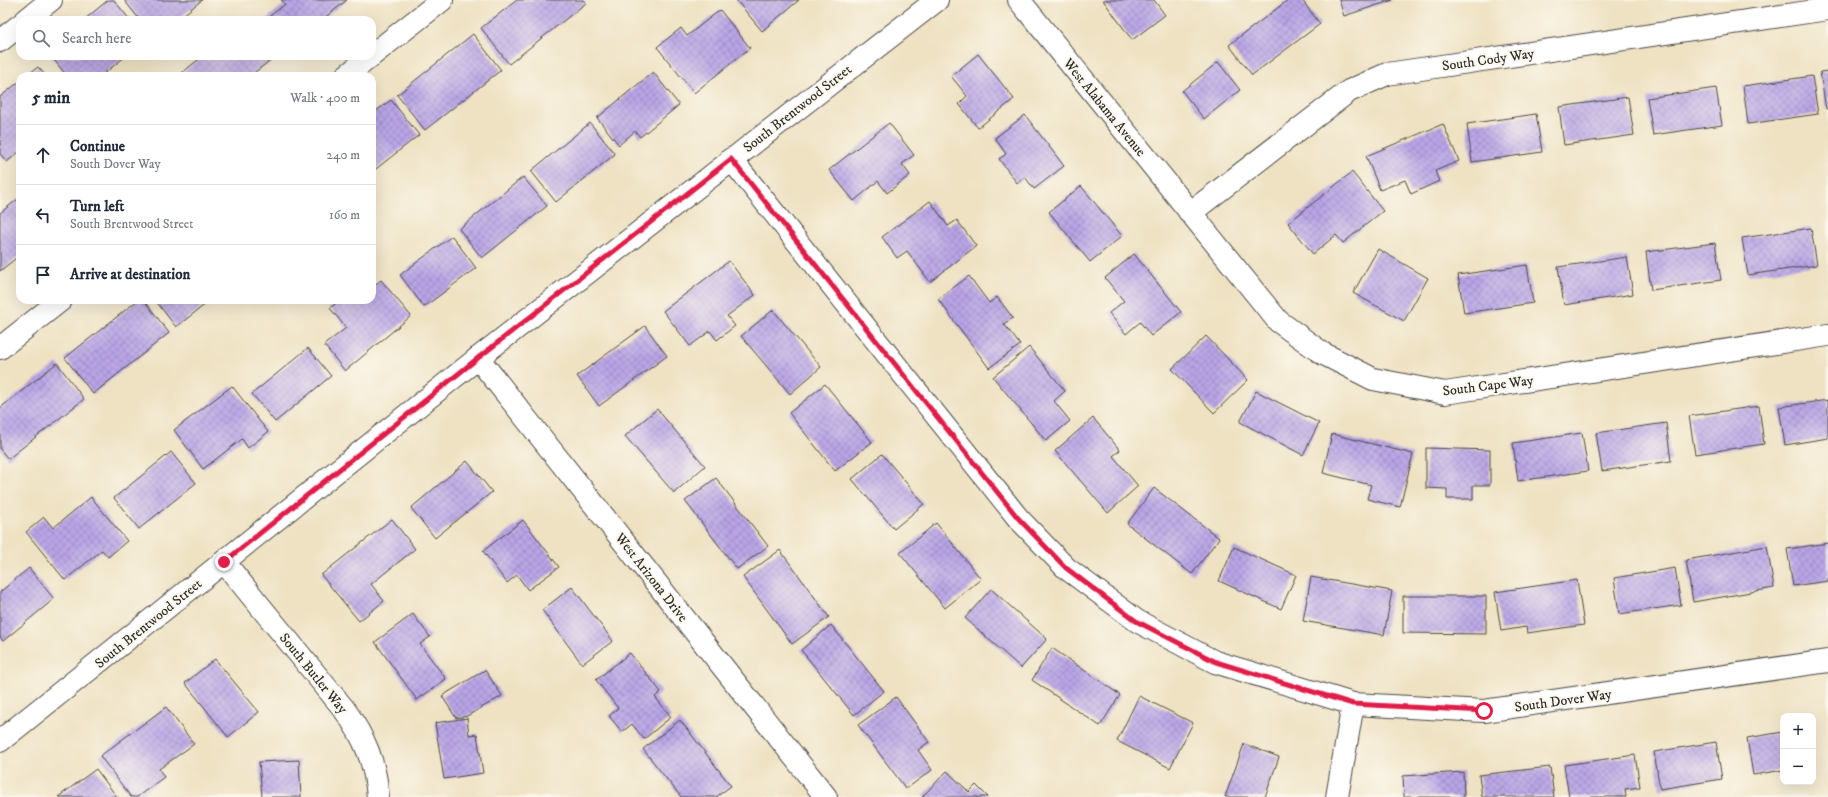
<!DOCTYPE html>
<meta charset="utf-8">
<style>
body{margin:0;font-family:"IM FELL DW Pica",serif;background:#f2f2f3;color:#1f2937}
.controls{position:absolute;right:12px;bottom:12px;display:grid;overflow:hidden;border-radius:8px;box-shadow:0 4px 16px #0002}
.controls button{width:36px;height:36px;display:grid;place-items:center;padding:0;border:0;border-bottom:1px solid #e0e1e3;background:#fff;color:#1f2937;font:20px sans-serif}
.stop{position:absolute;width:12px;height:12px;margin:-9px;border:3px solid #e11d48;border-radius:50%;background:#fff}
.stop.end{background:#e11d48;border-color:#fff;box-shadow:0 1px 4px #0008}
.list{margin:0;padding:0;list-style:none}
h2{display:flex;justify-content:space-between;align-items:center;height:52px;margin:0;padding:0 16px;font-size:17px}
h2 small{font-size:13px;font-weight:400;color:#747a83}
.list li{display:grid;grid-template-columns:26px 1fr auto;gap:12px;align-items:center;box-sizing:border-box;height:60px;padding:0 16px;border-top:1px solid #e0e1e3}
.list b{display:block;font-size:15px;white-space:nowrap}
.list p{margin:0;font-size:13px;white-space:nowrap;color:#747a83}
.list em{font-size:13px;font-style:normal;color:#747a83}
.icon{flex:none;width:22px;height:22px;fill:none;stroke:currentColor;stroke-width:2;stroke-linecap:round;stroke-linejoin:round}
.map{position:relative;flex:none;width:1828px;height:797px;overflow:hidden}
.search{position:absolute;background:#fff;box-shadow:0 4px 16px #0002;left:16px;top:16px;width:360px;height:44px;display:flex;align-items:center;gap:10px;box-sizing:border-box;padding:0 14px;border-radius:12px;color:#747a83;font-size:15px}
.panel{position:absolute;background:#fff;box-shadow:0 4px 16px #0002;left:16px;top:72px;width:360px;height:232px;border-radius:12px}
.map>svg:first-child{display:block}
</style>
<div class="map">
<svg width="1828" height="797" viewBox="0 0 1828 797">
<defs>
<pattern id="building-cross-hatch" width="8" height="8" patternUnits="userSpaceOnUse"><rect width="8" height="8" fill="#baa6e7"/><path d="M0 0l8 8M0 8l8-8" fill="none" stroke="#9787bb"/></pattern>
</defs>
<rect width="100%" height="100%" fill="#fbf7ec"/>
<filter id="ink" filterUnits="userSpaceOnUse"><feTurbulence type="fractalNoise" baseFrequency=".025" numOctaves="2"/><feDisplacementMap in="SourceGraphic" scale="8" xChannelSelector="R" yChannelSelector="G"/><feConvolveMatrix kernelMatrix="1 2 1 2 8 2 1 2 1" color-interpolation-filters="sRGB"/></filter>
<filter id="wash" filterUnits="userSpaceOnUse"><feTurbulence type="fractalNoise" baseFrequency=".012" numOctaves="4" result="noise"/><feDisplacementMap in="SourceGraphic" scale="16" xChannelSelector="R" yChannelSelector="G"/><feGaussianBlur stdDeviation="0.9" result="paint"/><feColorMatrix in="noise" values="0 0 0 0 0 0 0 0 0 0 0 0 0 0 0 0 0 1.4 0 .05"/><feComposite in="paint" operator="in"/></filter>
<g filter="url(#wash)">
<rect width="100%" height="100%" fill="#efe2c3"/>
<g id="blocks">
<!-- building -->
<g fill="url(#building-cross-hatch)">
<path d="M108,0H114L130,20H84Z"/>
<path d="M124,0H202L177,20H140Z"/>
<path d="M281,0H347L322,20H265L285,4Z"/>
<path d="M517,0H583L586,3L509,64L481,28Z"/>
<path d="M736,0H799L762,31Z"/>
<path d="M1103,0H1154L1165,15L1132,40Z"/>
<path d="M1288,0H1302L1320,24L1252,75L1229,45Z"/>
<path d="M1339,0H1393L1344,16Z"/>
<path d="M720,10L750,48L694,93L657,47L681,28L687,36Z"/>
<path d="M473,34L501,70L425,130L397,95Z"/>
<path d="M978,54L1014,99L978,128L959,104L967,96L951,76Z"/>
<path d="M51,56H126L101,76H67Z"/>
<path d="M203,56H276L250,76H178Z"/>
<path d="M1218,62L1240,90L1204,119L1182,91Z"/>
<path d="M38,67L46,76H26Z"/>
<path d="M1828,71V109H1826L1820,72Z"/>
<path d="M653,72L679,105L640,137L635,131L619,145L597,118Z"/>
<path d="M1812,76L1818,114L1748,124L1743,86Z"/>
<path d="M20,81V151L7,162L0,154V97Z"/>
<path d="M1716,88L1722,125L1653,135L1647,98Z"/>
<path d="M1628,97L1634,135L1564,145L1559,107Z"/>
<path d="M391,100L419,135L372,172V114Z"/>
<path d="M1536,114L1542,152L1472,162L1467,124Z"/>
<path d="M1025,115L1064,166L1034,189L1025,177L1017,183L999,159L1006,154L995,138Z"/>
<path d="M590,123L615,154L556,202L531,171Z"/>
<path d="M889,123L914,155L902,164L910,175L887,193L878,181L854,201L829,170Z"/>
<path d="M1443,124L1459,161L1435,171L1439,181L1411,194L1405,180L1380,190L1366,156Z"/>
<path d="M1352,172L1383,211L1343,243L1336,235L1313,254L1288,223Z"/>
<path d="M523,177L547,206L482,258L459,229Z"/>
<path d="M1081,186L1122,236L1090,262L1049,212Z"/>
<path d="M18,199L20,202V255L0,271V213Z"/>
<path d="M930,201L948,226L957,220L976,246L930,282L907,251L897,258L882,237Z"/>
<path d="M1811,228L1817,265L1748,275L1742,238Z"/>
<path d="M452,236L476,268L424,307L400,275Z"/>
<path d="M1715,243L1721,280L1651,290L1646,252Z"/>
<path d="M1378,249L1428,278L1404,321L1353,293Z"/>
<path d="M1134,254L1181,312L1151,336L1140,322L1126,334L1109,313L1124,301L1105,278Z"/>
<path d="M1627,257L1633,294L1564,305L1558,267Z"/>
<path d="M729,261L755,295L727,316L735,326L717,340L710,331L690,346L663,311Z"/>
<path d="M1527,265L1533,303L1464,313L1458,275Z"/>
<path d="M969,276L989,303L997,297L1013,318L1004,324L1020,345L989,368L938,299Z"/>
<path d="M381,280L411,316L345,371L324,345L346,328L330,308L340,300H372V287Z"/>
<path d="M138,300H144L169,333L93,394L65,358Z"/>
<path d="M155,300H211L176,327Z"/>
<path d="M773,310L821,367L790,394L741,336Z"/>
<path d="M645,326L667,356L599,406L577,376Z"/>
<path d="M1206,336L1248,380L1214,413L1172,369Z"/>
<path d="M1029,347L1065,391L1054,401L1070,421L1046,441L993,377Z"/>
<path d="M308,348L331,376L275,422L252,394Z"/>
<path d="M57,363L84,399L8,459L0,449V408Z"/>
<path d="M825,384L872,442L835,471L789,413Z"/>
<path d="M232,386L268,432L248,448L242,439L203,469L174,430Z"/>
<path d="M1256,391L1319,423L1303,455L1240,422Z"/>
<path d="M1828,400V438L1785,445L1779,407Z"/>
<path d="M1759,406L1764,444L1695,454L1689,416Z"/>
<path d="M657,409L705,466L674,493L625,436Z"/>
<path d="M1093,418L1120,450L1113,456L1138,486L1108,513L1055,451Z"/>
<path d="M1666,423L1671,461L1602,471L1596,433Z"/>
<path d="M1582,433L1588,471L1518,481L1513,443Z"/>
<path d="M1332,434L1413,454L1400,507L1367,499L1371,485L1323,473Z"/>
<path d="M1426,448L1490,450V485H1473V499H1447V489L1426,488Z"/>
<path d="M171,452L196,483L139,529L114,498Z"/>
<path d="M882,454L924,504L894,529L852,479Z"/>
<path d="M467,461L492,492L435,538L411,508Z"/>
<path d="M716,478L768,546L737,569L685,501Z"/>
<path d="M1154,488L1219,538L1192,574L1127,524Z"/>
<path d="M91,497L127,541L108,557L102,550L65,580L26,532L44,517L53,528Z"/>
<path d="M392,519L415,549L371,584L384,601L359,621L321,575Z"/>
<path d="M523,520L559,567L528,590L517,575L507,583L483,551Z"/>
<path d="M936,523L981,579L945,608L900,553Z"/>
<path d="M1828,543V581L1793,586L1787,549Z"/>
<path d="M1767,546L1774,588L1693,602L1686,560Z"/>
<path d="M1234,547L1296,575L1281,609L1219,581Z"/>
<path d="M780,550L829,617L792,644L743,577Z"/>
<path d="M29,568L54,599L3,641L0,637V592Z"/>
<path d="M1675,568L1681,605L1619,614L1614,578Z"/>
<path d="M1311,577L1392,591L1384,635L1303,621Z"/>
<path d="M1577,580L1584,625L1527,633L1526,627L1501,631L1495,592Z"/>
<path d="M572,587L613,641L582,664L542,610Z"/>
<path d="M991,589L1047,639L1021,668L965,618Z"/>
<path d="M1403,596H1486V634L1403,633Z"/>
<path d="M413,614L430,637L420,644L446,679L417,700L375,642Z"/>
<path d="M831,625L884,691L854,715L801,650Z"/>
<path d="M1052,648L1120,695L1100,726L1032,680Z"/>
<path d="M630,653L661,692L655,697L671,717L644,739L632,724L622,732L609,716L618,708L596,680Z"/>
<path d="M215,659L259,712L228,737L185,683Z"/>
<path d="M485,670L502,696L467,716L456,718L442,696Z"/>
<path d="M1139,696L1193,723L1170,768L1117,741Z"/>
<path d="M896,697L929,742L918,750L932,770L906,789L858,725Z"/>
<path d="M166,707L194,744L159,769L164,777L137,797H131L100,756Z"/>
<path d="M467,718L469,735L477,734L483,773L444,779L435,723Z"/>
<path d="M680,720L731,786L716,797H681L643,749Z"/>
<path d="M1783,732V770L1753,775L1747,738Z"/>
<path d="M1716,742L1722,779L1660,789L1654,752Z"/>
<path d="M1244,744L1279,757L1265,797H1225Z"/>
<path d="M1635,755L1640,787L1625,789L1626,797H1569L1564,765Z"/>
<path d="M299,760L301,797H262L259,762Z"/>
<path d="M1550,767L1554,797H1482L1479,775Z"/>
<path d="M96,769L117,797H58Z"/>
<path d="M947,771L969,792L976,785L988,797H922Z"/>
<path d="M1463,772L1464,797H1404L1403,776Z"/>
</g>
</g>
</g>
<g filter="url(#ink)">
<use href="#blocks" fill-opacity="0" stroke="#484642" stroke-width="1"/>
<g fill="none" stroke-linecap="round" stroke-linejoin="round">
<defs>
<g id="minor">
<path d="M1019,0L1278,321L1322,353L1373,379L1445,393L1828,335"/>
<path d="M26,20L51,0"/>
<path d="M0,41L20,25"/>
<path d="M372,55L442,0"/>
<path d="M346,76L371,56"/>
<path d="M731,159L1018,518L1066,568L1137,621L1215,662L1353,704L1484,711L1828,661"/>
<path d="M1190,213L1349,91L1387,74L1828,9"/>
<path d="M0,348L61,300"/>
<path d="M478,358L826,797"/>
<path d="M224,562L344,709C365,738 375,762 378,797"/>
<path d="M0,741L478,358L937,0"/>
<path d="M1337,797L1353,704"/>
</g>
</defs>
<!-- minor casing -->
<use href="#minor" stroke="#484642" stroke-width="24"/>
<!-- minor -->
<use href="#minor" stroke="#fff" stroke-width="22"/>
</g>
</g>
<g fill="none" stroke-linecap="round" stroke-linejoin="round" filter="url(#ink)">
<!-- route -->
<path stroke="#e11d48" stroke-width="5" d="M224,562L478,358L731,159L1018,518L1066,568L1136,621L1216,662L1353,704L1484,711"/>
</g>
<g text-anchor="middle" stroke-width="4" stroke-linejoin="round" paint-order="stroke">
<!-- street labels -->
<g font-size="14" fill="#2b2b2b" stroke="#fbf7ec">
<text transform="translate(1488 59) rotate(-8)" y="5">South Cody Way</text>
<text transform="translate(1105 107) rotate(51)" y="5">West Alabama Avenue</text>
<text transform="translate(797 108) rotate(-38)" y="5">South Brentwood Street</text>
<text transform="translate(1488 385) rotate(-7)" y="5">South Cape Way</text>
<text transform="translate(652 577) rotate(52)" y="5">West Arizona Drive</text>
<text transform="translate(148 623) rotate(-39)" y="5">South Brentwood Street</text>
<text transform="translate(314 673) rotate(51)" y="5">South Butler Way</text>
<text transform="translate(1563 700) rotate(-8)" y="5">South Dover Way</text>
</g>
</g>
</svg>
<div class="controls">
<button>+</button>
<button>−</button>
</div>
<div class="stop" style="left:1484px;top:711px"></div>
<div class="stop end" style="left:224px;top:562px"></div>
<div class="search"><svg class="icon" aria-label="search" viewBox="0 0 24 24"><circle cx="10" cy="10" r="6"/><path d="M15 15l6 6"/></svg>Search here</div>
<section class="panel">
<h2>5 min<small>Walk · 400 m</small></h2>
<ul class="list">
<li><svg class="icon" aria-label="ahead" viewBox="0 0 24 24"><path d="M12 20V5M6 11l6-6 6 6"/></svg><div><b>Continue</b><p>South Dover Way</p></div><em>240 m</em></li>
<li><svg class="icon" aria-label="left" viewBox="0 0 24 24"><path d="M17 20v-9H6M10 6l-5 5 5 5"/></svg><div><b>Turn left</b><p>South Brentwood Street</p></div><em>160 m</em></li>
<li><svg class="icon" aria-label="arrive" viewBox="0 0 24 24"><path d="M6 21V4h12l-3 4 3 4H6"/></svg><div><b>Arrive at destination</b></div></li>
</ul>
</section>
</div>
